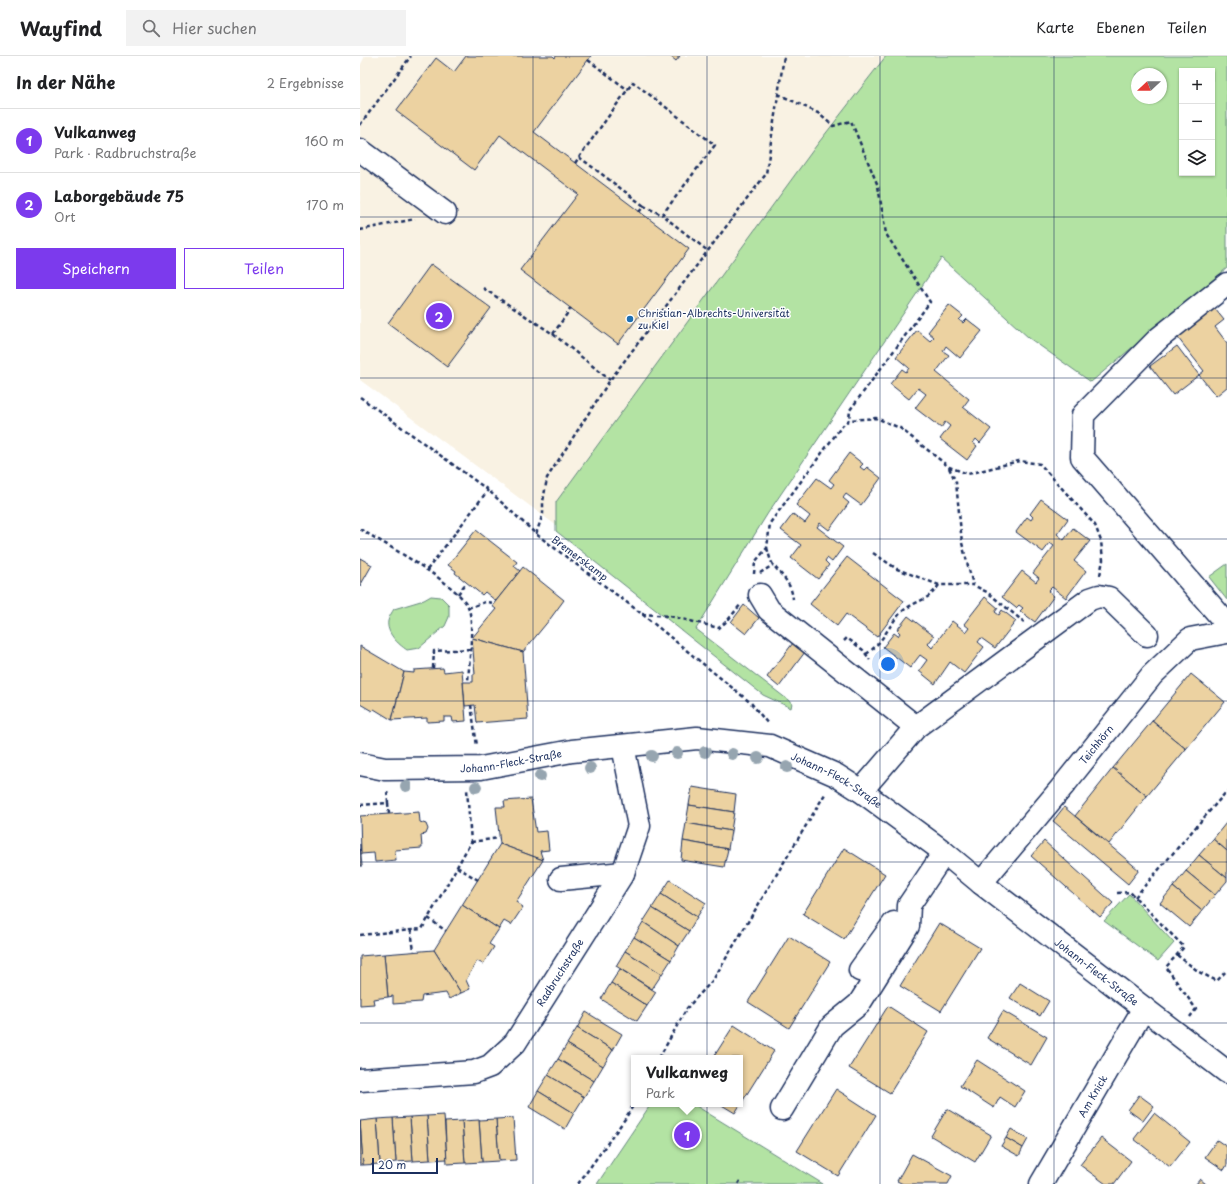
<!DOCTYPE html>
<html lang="de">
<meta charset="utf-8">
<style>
body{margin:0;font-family:"Playpen Sans",sans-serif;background:#f2f2f2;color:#202124}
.controls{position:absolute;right:12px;top:12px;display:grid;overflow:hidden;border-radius:0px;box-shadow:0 1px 3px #0004}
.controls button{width:36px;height:36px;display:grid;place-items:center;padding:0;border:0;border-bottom:1px solid #e0e0e0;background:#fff;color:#202124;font:20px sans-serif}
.compass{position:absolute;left:771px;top:12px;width:36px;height:36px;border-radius:50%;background:#fff;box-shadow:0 1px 3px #0004;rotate:248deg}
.scale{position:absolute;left:12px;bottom:10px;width:66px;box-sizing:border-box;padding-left:4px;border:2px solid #1b2f5e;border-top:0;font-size:11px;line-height:14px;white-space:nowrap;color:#1b2f5e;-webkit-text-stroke:3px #fff;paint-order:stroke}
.you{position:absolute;left:528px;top:608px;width:14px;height:14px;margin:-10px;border:3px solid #fff;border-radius:50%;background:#1a73e8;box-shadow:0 0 0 6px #1a73e833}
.badge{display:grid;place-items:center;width:26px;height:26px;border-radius:50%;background:#7c3aed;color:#fff;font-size:13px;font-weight:700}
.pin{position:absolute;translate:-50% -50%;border:2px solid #fff;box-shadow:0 1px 4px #0006}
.popup{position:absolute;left:271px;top:999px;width:112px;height:52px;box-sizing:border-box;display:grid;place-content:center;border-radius:0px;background:#fff;filter:drop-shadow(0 1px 3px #0005);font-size:13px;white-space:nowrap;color:#757577}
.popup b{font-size:15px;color:#202124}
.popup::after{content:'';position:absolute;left:50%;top:100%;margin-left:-8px;border:8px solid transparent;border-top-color:#fff}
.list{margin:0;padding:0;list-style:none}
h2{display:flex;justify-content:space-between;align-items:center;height:52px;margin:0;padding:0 16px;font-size:17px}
h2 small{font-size:13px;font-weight:400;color:#757577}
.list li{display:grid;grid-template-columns:26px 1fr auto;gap:12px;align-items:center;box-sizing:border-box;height:64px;padding:0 16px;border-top:1px solid #e0e0e0}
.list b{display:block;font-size:15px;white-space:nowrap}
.list p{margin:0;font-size:13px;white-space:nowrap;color:#757577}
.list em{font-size:13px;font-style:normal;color:#757577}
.actions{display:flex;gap:8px;padding:12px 16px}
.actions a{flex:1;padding:9px 0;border:1px solid #7c3aed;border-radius:0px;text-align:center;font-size:14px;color:#7c3aed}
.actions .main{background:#7c3aed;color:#fff}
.icon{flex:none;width:22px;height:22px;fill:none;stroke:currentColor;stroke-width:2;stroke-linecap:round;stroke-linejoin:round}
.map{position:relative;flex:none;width:867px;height:1128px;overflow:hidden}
header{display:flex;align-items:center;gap:24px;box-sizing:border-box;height:56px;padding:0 20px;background:#fff;border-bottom:1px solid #e0e0e0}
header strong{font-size:19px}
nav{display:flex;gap:22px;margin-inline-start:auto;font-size:14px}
.search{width:280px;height:36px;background:#f2f2f2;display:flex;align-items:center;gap:10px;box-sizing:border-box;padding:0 14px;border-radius:0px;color:#757577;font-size:15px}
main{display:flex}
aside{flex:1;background:#fff}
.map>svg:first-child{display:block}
</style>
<header>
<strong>Wayfind</strong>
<div class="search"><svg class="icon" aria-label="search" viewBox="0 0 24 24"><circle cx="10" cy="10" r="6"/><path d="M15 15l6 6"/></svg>Hier suchen</div>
<nav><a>Karte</a><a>Ebenen</a><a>Teilen</a></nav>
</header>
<main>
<aside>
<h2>In der Nähe<small>2 Ergebnisse</small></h2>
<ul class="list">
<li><span class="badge">1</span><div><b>Vulkanweg</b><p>Park · Radbruchstraße</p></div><em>160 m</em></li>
<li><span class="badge">2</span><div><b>Laborgebäude 75</b><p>Ort</p></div><em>170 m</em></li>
</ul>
<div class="actions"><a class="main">Speichern</a><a>Teilen</a></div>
</aside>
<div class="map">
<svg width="867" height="1128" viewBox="0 0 867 1128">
<rect width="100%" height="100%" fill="#fff"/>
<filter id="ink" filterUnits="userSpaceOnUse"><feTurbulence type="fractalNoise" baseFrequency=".025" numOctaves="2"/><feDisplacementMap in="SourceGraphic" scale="8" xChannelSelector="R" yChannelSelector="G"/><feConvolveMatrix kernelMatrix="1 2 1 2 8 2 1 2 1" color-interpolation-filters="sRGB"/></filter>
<g filter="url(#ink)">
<!-- built -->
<path fill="#f9f2e3" d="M5,0H526L456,90L408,457L336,573L0,324V10Z"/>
<!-- green -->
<g fill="#b3e3a3" stroke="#678980" fill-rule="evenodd">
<path d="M526,0H867V212L731,326L669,282L581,202L408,457L336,573L432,647L431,652L403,639L196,475V446L456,90ZM822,15H852V117H822ZM777,18H801V42H777Z"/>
<path d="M867,508V544L849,521Z"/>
<path d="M71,540L81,541L89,549V561L85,570L59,592L47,594C38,588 26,577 28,565C29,561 32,556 34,553L64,544Z"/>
<path d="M769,838L814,887L798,905L744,865Z"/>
<path d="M291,1048H333L463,1128H237Z"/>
</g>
<!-- building -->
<g fill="#ecd2a1" stroke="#1b2f5e">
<path d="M106,0H193L195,2L196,0H231L174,76L329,193L258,288L160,214L218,138L140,79L114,114L36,55L76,2L94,16Z"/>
<path d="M310,0H320L316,5Z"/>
<path d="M71,208L131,252L87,311L28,267Z"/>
<path d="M851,248L864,264L855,271L867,287V331L856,340L839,319L844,315L814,277Z"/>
<path d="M589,249L603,260L599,264L603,267L607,263L622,275L600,302L586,290L583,295L589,299L576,316L609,343L603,351L631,373L620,387L616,383L613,387L617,390L607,404L580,383L590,370L585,366L581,372L555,352L566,338L558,332L549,343L530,328L542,313L546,316L549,312L536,301L557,274L570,285L574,281L568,276Z"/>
<path d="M817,290L839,319L813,339L790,310Z"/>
<path d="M489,397L503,408L500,411L504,414L507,411L521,422L501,449L486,438L483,442L489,447L469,474L460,467L457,471L483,491L472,506L467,502L465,505L469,509L458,523L431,502L441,489L421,474L433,458L445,467L450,460L436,449L457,422L471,432L474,428L469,424Z"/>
<path d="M681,443L708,463L697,478L704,484L713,472L730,485L714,505L726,515L706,542L692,531L688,535L694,540L675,566L660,555L663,552L659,549L656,552L642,541L662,515L676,526L679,522L673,517L694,490L690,487L683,496L656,476L667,461L671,464L673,461L670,458Z"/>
<path d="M116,474L157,506L154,510L160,515L136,545L125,536L122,539L95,517L96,515L88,509Z"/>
<path d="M487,501L544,545L517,581L486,558L477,570L450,548Z"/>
<path d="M0,502L12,509L0,530Z"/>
<path d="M163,511L204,544L190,563L163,596L112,582L136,553L132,550Z"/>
<path d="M625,541L638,552L635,556L639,559L642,554L656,565L635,592L621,582L618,586L624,591L604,617L590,606L575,628L559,615L567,604L560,599L550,612L523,591L534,577L538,580L540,577L537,574L548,560L574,580L568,588L572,592L592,565L606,576L609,572L604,568Z"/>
<path d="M384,549L399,562L386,578L371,566Z"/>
<path d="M112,582L163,596L168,663L117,667L115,649L105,650L103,626H113V618H115Z"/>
<path d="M433,587L445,596L419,631L407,621Z"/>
<path d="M0,590L44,616L32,664L14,653L12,655L0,648Z"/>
<path d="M83,612L84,616L102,614L106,665L93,666L92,661H84V665L67,666V662L32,664L44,616L54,617V614Z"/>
<path d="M831,618L865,646L826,693L792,665Z"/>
<path d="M792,665L826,693L787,740L753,712Z"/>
<path d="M753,712L787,740L749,788L715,760Z"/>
<path d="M332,731L376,738L374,756L329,749Z"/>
<path d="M171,743L176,776L187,775L189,794L180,795L183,804L140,788L136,751H145L144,745Z"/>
<path d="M329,749L374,756L371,775L326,767Z"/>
<path d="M704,751L779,814L768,828L693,765Z"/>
<path d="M59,756L60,766L66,768L68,773L66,778L61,779L62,792L35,794L36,804L15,806L14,797L1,798L0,760Z"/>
<path d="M326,767L371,775L368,793L323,785Z"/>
<path d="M866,767L867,768V795L853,783Z"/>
<path d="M853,783L867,795V822L839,799Z"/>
<path d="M323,785L368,793L364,811L321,804Z"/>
<path d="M684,785L753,847L740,861L671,800Z"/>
<path d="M0,788L2,810H0Z"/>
<path d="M140,788L183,804L156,846L163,851L151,869L144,865L139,873L102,849Z"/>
<path d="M484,792L525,818L484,883L443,858Z"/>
<path d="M839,799L867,822V825L855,839L826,815Z"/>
<path d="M826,815L855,839L842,855L813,831Z"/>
<path d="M310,824L346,847L337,861L301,838Z"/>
<path d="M813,831L842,855L829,871L800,847Z"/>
<path d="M301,838L337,861L329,875L292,852Z"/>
<path d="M102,849L139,873L129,888L134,891L123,908L117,905L106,924L110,933L101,937L74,894Z"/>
<path d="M292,852L329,875L319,890L283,866Z"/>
<path d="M283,866L319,890L311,904L274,881Z"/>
<path d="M579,867L620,892L581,955L540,930Z"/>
<path d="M429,880L470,906L429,972L388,946Z"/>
<path d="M274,881L311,904L302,918L265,895Z"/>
<path d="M74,894L101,937L89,943L86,937L62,940L61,946L33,948V940L28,941L24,898Z"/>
<path d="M265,895L302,918L292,933L256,910Z"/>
<path d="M24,898L28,941L13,943L14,948L0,949V900Z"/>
<path d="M260,913L296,936L287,950L251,927Z"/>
<path d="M251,927L287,950L277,965L241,943Z"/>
<path d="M660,927L689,945L680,960L650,942Z"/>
<path d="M528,950L568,976L530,1037L489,1012Z"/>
<path d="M643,955L687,981L671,1009L627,982Z"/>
<path d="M226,956L262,978L253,994L217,972Z"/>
<path d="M374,969L414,995L375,1057L360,1048H380V1002H353Z"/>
<path d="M217,972L253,994L243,1010L207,988Z"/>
<path d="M207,988L243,1010L234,1025L198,1003Z"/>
<path d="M198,1003L234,1025L224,1041L188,1019Z"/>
<path d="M617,1004L665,1035L655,1051L640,1041L634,1052L600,1030Z"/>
<path d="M188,1019L224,1041L214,1057L178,1035Z"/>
<path d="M476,1033L516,1059L478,1120L437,1095Z"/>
<path d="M178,1035L214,1057L205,1073L169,1051Z"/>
<path d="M779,1039L794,1050L783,1065L768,1054Z"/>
<path d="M587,1053L631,1079L615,1106L571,1080Z"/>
<path d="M794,1057L830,1086L810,1111L774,1083Z"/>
<path d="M84,1059L87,1103L70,1104L67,1060Z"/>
<path d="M67,1060L70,1104L53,1105L50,1061Z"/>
<path d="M50,1061L53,1105L36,1106L33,1062Z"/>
<path d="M33,1062L36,1106L20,1108L17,1063Z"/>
<path d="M153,1062L156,1104L139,1105L136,1063Z"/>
<path d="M17,1063L20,1108L3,1109L0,1065Z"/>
<path d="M136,1063L139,1105L122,1106L119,1064Z"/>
<path d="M119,1064L122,1106L105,1107L102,1065Z"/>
<path d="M0,1065L3,1109H0Z"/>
<path d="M102,1065L105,1107L87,1108L85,1066Z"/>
<path d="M651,1073L668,1083L663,1092L646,1082Z"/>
<path d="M646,1082L663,1092L659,1100L641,1090Z"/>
<path d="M741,1082L771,1105L754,1128H746L720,1109Z"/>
<path d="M857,1084L867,1091V1109L864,1114L845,1101Z"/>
<path d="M552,1098L592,1120L588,1128H543L537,1125Z"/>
<path d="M840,1123L846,1128H836Z"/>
</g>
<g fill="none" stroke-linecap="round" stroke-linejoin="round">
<defs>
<g id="minor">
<path d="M0,94L85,157"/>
<path d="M867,228L799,282L723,359L722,401L867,568"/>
<path d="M400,539L409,554L556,671"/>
<path id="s1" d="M0,708L25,713L121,712L212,695L337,682L410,690L476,719L501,735L580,793L621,827L867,1016"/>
<path d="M501,735L556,671L730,543L739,540L749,542L787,579"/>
<path d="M201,823L263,817"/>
<path id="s2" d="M621,827L703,730L792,619L830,583L867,576"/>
<path d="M500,914L534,867"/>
<path id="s3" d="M0,1024L114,1016L130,1010L155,987L263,817L279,770L263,690"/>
<path d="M422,1053L472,970L499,948L548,870L549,849L584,797"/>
<path id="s4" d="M681,1128L784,952"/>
</g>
</defs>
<!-- minor casing -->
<use href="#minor" stroke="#1b2f5e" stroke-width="25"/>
<!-- path -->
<g stroke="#1b2f5e" stroke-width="2.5" stroke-dasharray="4 3" stroke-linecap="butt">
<path d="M228,4L268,34"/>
<path d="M418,38L458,57L473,70L491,65L518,130L526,178L570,246L490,354L489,364"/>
<path d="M0,69L51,0"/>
<path d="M219,101L284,150"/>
<path d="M215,107L273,26L355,89L302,159L348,195"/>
<path d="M279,156L284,150L302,159"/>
<path d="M0,174L55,163"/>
<path d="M123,232L193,278L250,324"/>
<path d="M193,278L211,252"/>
<path d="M0,341L128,434L176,478L282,558L391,647L408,668"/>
<path d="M589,412L596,426L602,487L613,529"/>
<path d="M0,473C23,487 102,530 109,553C114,571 109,606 108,626"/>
<path d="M176,478L183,458V446L187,422L250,324L406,118L424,0"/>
<path d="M407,492C409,498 410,505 414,510C424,522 431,527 433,543"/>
<path d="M513,497L537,513L579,529H613L627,536L664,566"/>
<path d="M67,514L128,434"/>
<path d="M400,517L413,509"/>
<path d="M394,518L395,506L407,492L410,467L482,370L489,364L516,362L540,372L589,411L608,418L659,405L680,408L735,469L741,485L743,504L740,519"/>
<path d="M98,538L106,527"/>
<path d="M108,552L125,546L135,547"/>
<path d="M282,558L310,560L359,572L368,564L381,548"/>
<path d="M484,585L487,582L503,594L510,604"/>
<path d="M506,598C524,587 530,565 544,554C559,543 567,546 579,529"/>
<path d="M73,612L74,595L113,593"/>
<path d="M111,649L117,690"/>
<path d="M28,747L29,758"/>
<path d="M0,749L28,747L27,734"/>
<path d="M111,786L139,782"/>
<path d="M97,811L118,824"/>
<path d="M757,837L770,836L824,891L806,911L836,953L830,961"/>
<path d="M775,841L867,735"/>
<path d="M68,862L86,875"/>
<path d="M51,874L54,895"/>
<path d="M0,879L62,873L111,786L107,733"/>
<path d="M817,899L839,916L857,925L867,914"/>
<path d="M299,1002L327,952L353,924L465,738"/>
<path d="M218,1128L265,1063L274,1048"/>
<path d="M378,1128L380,1125"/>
</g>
<!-- minor -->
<use href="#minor" stroke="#fff" stroke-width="22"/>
</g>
<!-- trees -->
<g fill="#96a5b0">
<circle cx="345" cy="696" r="6"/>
<circle cx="317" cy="697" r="6"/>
<circle cx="372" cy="698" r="6"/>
<circle cx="292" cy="700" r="6"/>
<circle cx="398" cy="702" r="6"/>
<circle cx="427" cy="711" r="6"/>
<circle cx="230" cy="712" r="6"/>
<circle cx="180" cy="720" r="6"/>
<circle cx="46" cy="730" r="6"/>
<circle cx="116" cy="731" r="6"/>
</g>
</g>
<!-- grid -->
<path fill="none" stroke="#1b2f5e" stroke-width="1" stroke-opacity="0.55" d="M173,0V1128M347,0V1128M520,0V1128M694,0V1128M0,161H867M0,322H867M0,483H867M0,645H867M0,806H867M0,967H867"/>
<!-- markers -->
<circle fill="#1f6fb2" stroke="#fff" stroke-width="1.5" cx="270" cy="263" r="4"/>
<g text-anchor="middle" stroke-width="3" stroke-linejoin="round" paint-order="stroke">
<!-- poi labels -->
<g font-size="10" fill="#1b2f5e" stroke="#fff" text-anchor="start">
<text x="278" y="261">Christian-Albrechts-Universität<tspan x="278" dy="12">zu Kiel</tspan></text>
</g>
<!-- street labels -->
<g font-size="10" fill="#1b2f5e" stroke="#fff">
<text transform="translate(220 502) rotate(37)" y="4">Bremerskamp</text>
<text dy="4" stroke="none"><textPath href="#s2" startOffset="180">Teichhörn</textPath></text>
<text dy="4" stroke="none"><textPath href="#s1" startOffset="152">Johann-Fleck-Straße</textPath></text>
<text dy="4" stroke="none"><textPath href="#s1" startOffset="488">Johann-Fleck-Straße</textPath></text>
<text dy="4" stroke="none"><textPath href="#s1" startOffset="812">Johann-Fleck-Straße</textPath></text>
<text dy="4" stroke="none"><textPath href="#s3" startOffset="249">Radbruchstraße</textPath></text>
<text dy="4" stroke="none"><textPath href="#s4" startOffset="102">Am Knick</textPath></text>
</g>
</g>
</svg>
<div class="controls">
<button>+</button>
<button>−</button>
<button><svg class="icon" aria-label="layers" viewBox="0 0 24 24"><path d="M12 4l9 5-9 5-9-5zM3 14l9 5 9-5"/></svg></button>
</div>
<svg class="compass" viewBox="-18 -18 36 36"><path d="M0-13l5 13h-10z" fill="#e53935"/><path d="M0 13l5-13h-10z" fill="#757577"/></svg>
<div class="scale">20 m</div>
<div class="you"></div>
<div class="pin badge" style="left:327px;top:1079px">1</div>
<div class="popup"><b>Vulkanweg</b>Park</div>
<div class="pin badge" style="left:79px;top:260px">2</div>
</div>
</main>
